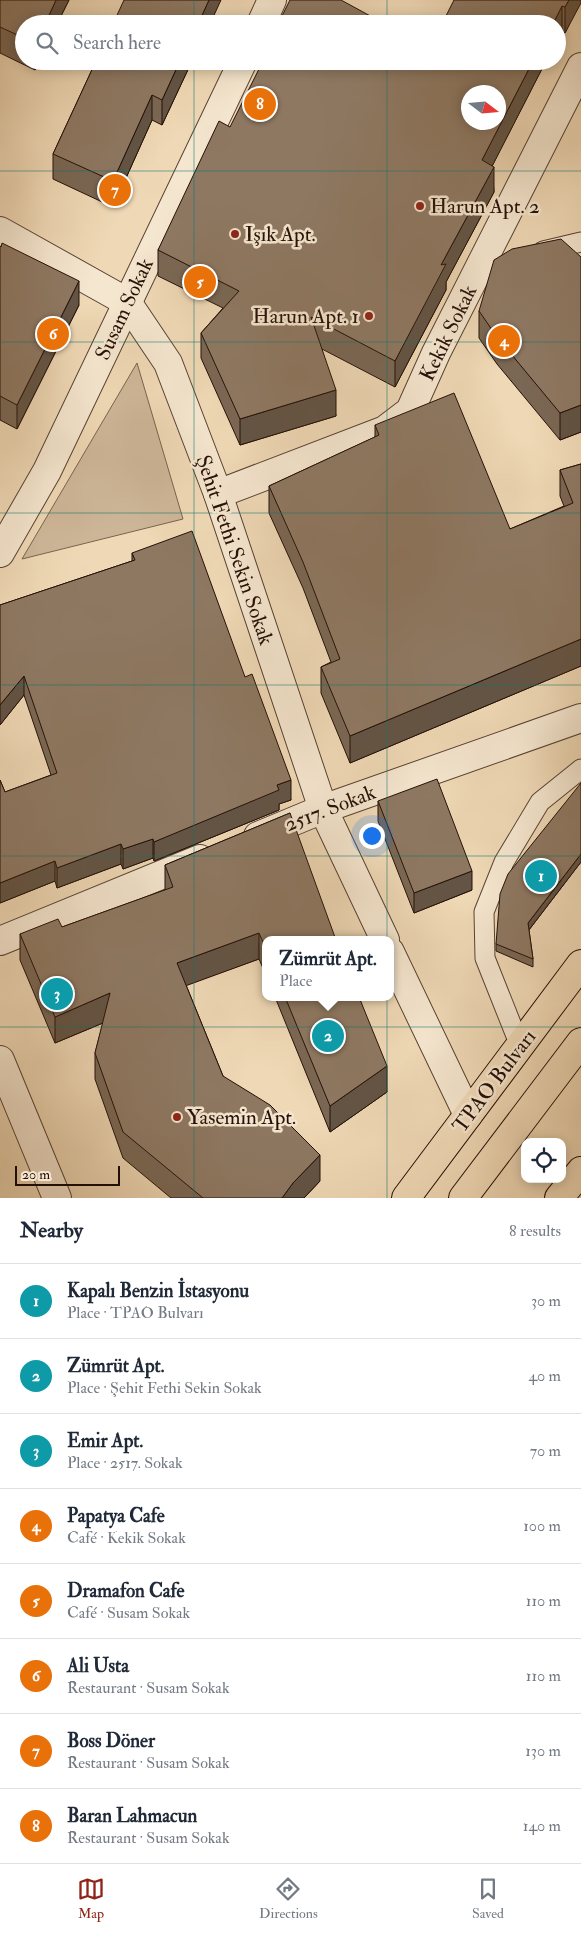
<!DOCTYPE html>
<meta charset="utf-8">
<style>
body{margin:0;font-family:"IM FELL Double Pica",serif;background:#f2f2f3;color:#1f2937}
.controls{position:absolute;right:15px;bottom:15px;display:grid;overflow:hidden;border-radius:10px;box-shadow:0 2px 12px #0003}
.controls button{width:45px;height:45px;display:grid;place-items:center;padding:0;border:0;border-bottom:1px solid #e0e1e3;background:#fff;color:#1f2937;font:25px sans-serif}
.compass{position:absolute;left:461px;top:85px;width:45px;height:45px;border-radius:50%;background:#fff;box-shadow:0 2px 12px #0003;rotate:106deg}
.scale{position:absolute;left:15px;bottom:12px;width:105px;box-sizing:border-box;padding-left:5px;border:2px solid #251008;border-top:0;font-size:14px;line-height:18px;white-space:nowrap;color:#251008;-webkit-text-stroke:4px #f5e6cf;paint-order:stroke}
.you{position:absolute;left:371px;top:835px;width:18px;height:18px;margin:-12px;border:4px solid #fff;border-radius:50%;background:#1a73e8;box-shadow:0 0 0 8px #1a73e833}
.badge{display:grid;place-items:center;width:32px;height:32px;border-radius:50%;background:#8f2418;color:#fff;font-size:16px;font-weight:700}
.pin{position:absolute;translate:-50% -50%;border:2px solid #fff;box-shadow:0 1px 5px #0006}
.popup{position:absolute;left:262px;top:936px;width:132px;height:65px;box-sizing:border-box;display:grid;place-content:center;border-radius:10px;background:#fff;filter:drop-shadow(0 1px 4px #0005);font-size:16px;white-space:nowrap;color:#747a83}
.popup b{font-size:19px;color:#1f2937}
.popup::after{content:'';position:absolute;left:50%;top:100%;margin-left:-10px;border:10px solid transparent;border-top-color:#fff}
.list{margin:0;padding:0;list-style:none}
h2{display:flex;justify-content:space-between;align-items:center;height:65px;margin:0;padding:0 20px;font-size:21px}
h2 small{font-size:16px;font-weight:400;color:#747a83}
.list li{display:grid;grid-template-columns:32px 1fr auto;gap:15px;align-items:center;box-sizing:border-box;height:75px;padding:0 20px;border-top:1px solid #e0e1e3}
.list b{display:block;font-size:19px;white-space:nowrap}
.list p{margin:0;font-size:16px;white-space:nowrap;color:#747a83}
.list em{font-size:16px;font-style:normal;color:#747a83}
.icon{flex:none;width:28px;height:28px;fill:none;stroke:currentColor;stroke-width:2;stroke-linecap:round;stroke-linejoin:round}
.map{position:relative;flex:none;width:581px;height:1198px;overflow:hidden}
.search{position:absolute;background:#fff;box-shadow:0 2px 12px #0003;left:15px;right:15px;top:15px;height:55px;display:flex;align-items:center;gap:12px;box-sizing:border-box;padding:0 18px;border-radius:28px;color:#747a83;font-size:19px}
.sheet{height:665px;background:#fff}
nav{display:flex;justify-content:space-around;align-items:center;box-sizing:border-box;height:70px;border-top:1px solid #e0e1e3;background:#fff;font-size:14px;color:#747a83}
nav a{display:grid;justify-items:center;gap:2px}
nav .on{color:#8f2418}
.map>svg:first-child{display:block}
</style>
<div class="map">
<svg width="581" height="1198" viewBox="0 0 581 1198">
<rect width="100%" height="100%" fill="#efd8b5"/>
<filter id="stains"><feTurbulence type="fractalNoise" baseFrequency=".004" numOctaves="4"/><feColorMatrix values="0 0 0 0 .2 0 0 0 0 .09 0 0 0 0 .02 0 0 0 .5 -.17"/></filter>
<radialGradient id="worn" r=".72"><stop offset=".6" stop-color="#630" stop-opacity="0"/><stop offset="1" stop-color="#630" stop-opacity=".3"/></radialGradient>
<!-- green -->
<path fill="#cdb698" stroke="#796350" d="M137,363L183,519L22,559Z"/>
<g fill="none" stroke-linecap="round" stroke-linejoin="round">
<defs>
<g id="lane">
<path d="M543,251L581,242"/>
<path d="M520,1046L485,958L484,912L504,862L540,802L581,769"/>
</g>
<g id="street">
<path d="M261,24L272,0"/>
<path d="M0,231L127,302L168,363L218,494L323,809L385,940"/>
<path d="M218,494L385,430L410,411L436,353L581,67"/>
<path d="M0,553L47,471L243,61"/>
<path d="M258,836L323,809L581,718"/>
<path d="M0,941L200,859"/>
<path d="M390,952L468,1115"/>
<path d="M0,1060L57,1198"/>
</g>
<g id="highway">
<path d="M406,1198L581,964"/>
<path d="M463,1198L581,1042"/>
<path d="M559,1198L581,1171"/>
</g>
</defs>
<!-- lane casing -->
<use href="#lane" stroke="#584233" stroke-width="21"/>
<!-- street casing -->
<use href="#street" stroke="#584233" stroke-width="30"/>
<!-- highway casing -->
<use href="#highway" stroke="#251008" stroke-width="30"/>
<!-- lane -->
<use href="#lane" stroke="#f5e6cf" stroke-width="19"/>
<!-- street -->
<use href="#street" stroke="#f5e6cf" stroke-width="28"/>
<!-- highway -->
<use href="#highway" stroke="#efd8b5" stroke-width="28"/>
</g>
<!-- wall -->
<g fill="#7a6754" stroke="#251008">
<path d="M0,0H69L57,24H24V61H39L35,70L0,53Z"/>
<path d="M581,0L565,33L562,31L557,40V24H442Z"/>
<path d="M96,61H192L162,125L152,120L113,207L53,179V154Z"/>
<path d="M546,61L492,166L494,192L446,282V290L395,387L322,349L336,416L240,445L201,358V333L223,308L158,276V250L230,127Z"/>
<path d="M0,246L79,305L17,429L0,420Z"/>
<path d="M581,257V432L560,440L497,364L479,338V311Z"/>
<path d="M375,425L510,529L564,506L560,496V470L581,464V666L350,763L321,693V667L331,662L303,588L269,513V486L375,437Z"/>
<path d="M132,553L245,677L291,800L279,804V810L154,861L153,858L123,869L121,864L57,888L55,881L0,903V780L5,792L51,775L24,695L0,725V605L132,561Z"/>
<path d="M581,783V862L529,930L533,959V967L496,951V944Z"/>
<path d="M378,801L472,890L414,913L378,821Z"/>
<path d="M290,813L266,940V975L259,959L186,985L223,1076L320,1181L304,1198H171L123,1158L95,1079V1053L103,1023L55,1043L20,960V934L62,927L165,890V865Z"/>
<path d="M275,997H359L387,1092L330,1132Z"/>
</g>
<!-- shaded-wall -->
<g fill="#635445" stroke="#251008">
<path d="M56,0H69L57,24H45Z"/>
<path d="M209,0H221L210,24H198Z"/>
<path d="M569,0H581V3L565,33V7Z"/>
<path d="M562,6V31L557,40V24H553Z"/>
<path d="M35,61H39L35,70Z"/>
<path d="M180,61H192L162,125V100Z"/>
<path d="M533,61H546L482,186V160Z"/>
<path d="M152,95V120L113,207V181Z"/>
<path d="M494,167V192L446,282V290L395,387V361L441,265Z"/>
<path d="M79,281V305L17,429V405Z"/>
<path d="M336,390V416L240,445V419Z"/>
<path d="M581,405V432L560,440V413Z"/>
<path d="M581,639V666L350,763V736Z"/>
<path d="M24,676V695L0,725V705Z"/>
<path d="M291,780V800L279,804V810L154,861V842L277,785Z"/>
<path d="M153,839V858L123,869V849Z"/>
<path d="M121,844V864L57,888V868Z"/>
<path d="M581,854V862L528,931V923Z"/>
<path d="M55,861V881L0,903V883Z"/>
<path d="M472,871V890L414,913V893Z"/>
<path d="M259,933V959L177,989V963Z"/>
<path d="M110,993V1020L55,1043V1017Z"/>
<path d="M387,1066V1092L330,1132V1106Z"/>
<path d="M320,1155V1181L304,1198H282L293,1183Z"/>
</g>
<!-- building -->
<g fill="#8e7862" stroke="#251008" fill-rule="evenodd">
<path d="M0,0H56L45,24H24V38L0,27Z"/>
<path d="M124,0H209L198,24H113Z"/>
<path d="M290,0H341L385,24H278Z"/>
<path d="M454,0H569L565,7L562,6L553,24H442Z"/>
<path d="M96,61H180L162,100L152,95L113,181L53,154Z"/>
<path d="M263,61H533L482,160L494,167L441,265L446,264L395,361L311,317L336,390L240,419L201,333L239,291L158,250L219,121L230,127ZM468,92H498V122H468Z"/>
<path d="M561,239L581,257V405L560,413L497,337L479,311L494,260L512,249Z"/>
<path d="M2,243L79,281L17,405L0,396V246L1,247Z"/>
<path d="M454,393L510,529L573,503L560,470L581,464V639L350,736L321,667L340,659L303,562L269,486L379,435L375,425Z"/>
<path d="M192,531L245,677L252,674L291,780L277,785L279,790L154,842L153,839L123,849L121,844L57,868L55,861L0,883V780L5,792L57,773L24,676L0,705V605L135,560L132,553Z"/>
<path d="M437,779L472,871L414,893L378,801Z"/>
<path d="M581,783V854L528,923L533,959L496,944L500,894L508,874Z"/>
<path d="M290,813L336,940H266V949L259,933L177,963L223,1076L270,1105L320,1155L293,1183L282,1198H203L123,1132L95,1053L110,993L55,1017L20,934L58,919L62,927L173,887L165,865Z"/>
<path d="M285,997H359L387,1066L330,1106Z"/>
</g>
<!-- grid -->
<path fill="none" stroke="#0f766e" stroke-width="1" stroke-opacity="0.55" d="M194,0V24M387,0V24M194,61V1198M387,61V1198M0,171H581M0,342H581M0,513H581M0,685H581M0,856H581M0,1027H581"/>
<!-- markers -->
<g fill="#8f2418" stroke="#f5e6cf" stroke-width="2">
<circle cx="420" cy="206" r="5"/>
<circle cx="235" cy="234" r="5"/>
<circle cx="369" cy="316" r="5"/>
<circle cx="177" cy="1117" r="5"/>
</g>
<g text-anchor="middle" stroke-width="5" stroke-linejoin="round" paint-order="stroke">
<!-- poi labels -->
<g font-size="21" fill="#251008" stroke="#f5e6cf" text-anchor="start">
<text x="430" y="213">Harun Apt. 2</text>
<text x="245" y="241">Işık Apt.</text>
<text x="359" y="323" text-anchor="end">Harun Apt. 1</text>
<text x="187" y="1124">Yasemin Apt.</text>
</g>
<!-- street labels -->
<g font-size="21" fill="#251008" stroke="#f5e6cf">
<text transform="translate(124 309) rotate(-65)" y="7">Susam Sokak</text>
<text transform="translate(448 333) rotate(-64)" y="7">Kekik Sokak</text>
<text transform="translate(235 550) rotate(71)" y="7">Şehit Fethi Sekin Sokak</text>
<text transform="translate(330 808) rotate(-21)" y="7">2517. Sokak</text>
<text transform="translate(494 1081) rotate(-53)" y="7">TPAO Bulvarı</text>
</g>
</g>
<rect width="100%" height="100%" filter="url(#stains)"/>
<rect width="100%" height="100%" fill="url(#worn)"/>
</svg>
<div class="controls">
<button><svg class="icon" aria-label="locate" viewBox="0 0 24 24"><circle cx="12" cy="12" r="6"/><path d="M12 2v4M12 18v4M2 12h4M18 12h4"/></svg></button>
</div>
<svg class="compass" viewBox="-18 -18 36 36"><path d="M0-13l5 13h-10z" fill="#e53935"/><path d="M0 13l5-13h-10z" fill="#747a83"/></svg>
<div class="scale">20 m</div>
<div class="you"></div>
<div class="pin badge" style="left:541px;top:876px;background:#0f9aa8">1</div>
<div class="pin badge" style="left:328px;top:1036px;background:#0f9aa8">2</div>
<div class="popup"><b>Zümrüt Apt.</b>Place</div>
<div class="pin badge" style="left:57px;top:994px;background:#0f9aa8">3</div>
<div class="pin badge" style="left:504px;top:341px;background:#e8710a">4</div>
<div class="pin badge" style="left:200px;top:282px;background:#e8710a">5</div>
<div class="pin badge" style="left:53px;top:334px;background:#e8710a">6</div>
<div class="pin badge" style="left:115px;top:190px;background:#e8710a">7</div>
<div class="pin badge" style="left:260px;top:104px;background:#e8710a">8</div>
<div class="search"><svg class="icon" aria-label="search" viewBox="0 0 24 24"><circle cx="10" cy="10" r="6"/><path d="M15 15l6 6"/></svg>Search here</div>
</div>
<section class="sheet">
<h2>Nearby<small>8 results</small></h2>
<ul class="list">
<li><span class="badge" style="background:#0f9aa8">1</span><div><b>Kapalı Benzin İstasyonu</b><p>Place · TPAO Bulvarı</p></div><em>30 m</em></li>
<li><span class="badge" style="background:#0f9aa8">2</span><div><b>Zümrüt Apt.</b><p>Place · Şehit Fethi Sekin Sokak</p></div><em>40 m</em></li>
<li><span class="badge" style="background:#0f9aa8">3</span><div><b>Emir Apt.</b><p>Place · 2517. Sokak</p></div><em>70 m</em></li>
<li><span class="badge" style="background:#e8710a">4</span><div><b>Papatya Cafe</b><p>Café · Kekik Sokak</p></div><em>100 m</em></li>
<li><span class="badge" style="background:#e8710a">5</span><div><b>Dramafon Cafe</b><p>Café · Susam Sokak</p></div><em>110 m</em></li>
<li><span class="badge" style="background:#e8710a">6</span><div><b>Ali Usta</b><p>Restaurant · Susam Sokak</p></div><em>110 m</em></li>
<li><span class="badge" style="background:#e8710a">7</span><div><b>Boss Döner</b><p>Restaurant · Susam Sokak</p></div><em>130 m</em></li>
<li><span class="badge" style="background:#e8710a">8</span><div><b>Baran Lahmacun</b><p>Restaurant · Susam Sokak</p></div><em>140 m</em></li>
</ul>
</section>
<nav>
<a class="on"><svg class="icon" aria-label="map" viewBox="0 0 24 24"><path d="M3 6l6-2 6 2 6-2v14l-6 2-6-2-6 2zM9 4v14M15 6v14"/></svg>Map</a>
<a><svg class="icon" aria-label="directions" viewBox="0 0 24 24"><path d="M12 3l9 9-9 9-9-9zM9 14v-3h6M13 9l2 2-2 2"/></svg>Directions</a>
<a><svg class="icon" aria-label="saved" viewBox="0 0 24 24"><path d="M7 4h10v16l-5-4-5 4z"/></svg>Saved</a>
</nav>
